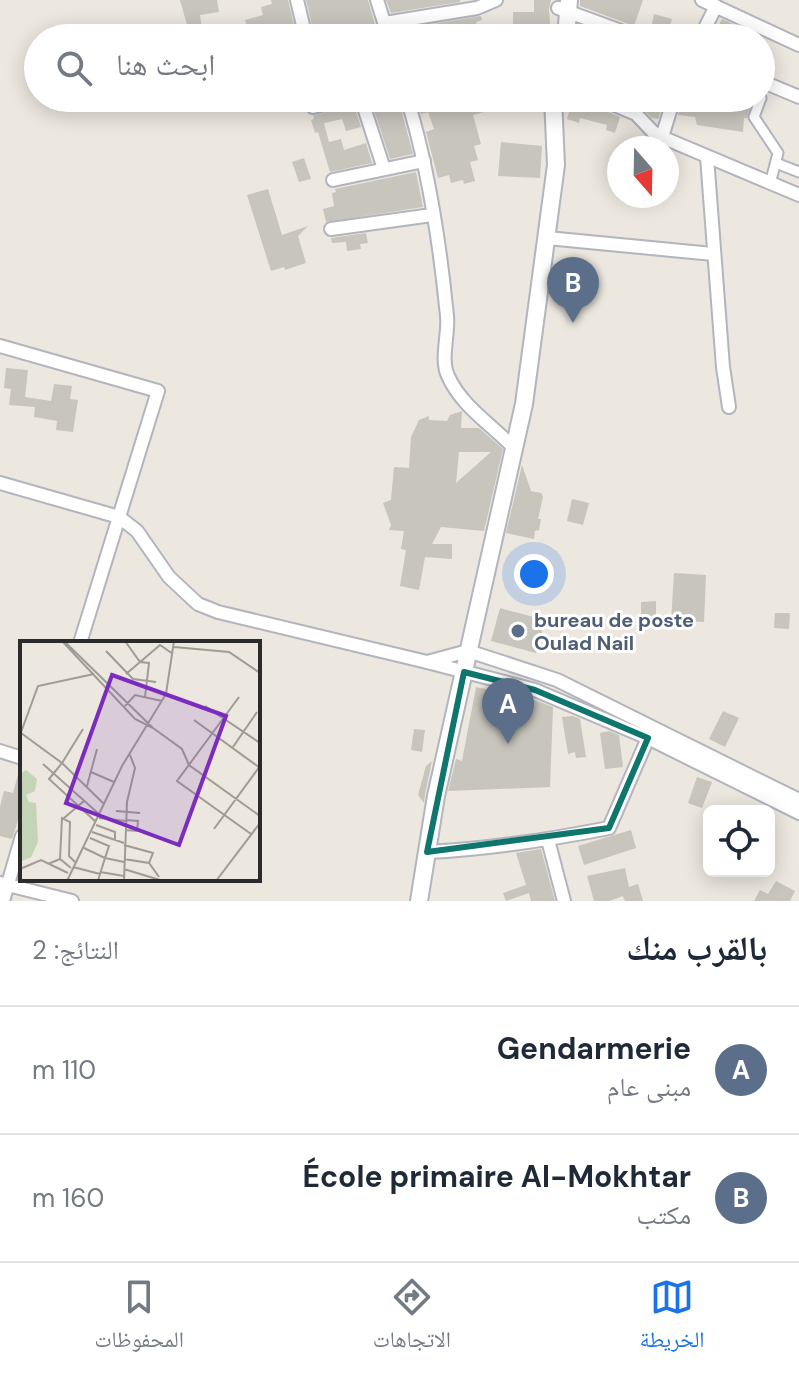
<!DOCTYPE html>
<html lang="ar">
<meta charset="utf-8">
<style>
body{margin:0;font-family:"DM Sans","Noto Naskh Arabic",sans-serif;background:#f2f2f3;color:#1f2937;direction:rtl}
.controls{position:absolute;right:24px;bottom:24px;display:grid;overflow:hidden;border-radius:12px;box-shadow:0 4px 20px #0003}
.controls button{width:72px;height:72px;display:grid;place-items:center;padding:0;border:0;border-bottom:2px solid #e0e1e3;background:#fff;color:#1f2937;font:40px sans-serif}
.compass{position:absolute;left:607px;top:136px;width:72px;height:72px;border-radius:50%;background:#fff;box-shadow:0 4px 20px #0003;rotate:160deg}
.you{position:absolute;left:534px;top:574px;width:28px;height:28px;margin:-20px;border:6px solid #fff;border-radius:50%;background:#1a73e8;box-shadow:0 0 0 12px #1a73e833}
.badge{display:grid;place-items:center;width:52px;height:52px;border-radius:50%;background:#1a73e8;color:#fff;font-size:26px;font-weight:700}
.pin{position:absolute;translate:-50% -66px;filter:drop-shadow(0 2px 4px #0008)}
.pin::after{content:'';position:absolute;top:42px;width:28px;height:24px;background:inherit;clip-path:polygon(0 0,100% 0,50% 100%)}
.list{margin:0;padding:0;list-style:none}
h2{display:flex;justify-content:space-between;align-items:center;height:104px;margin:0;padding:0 32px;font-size:34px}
h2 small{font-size:26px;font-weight:400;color:#747a83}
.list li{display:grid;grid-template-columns:52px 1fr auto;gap:24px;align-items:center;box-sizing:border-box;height:128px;padding:0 32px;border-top:2px solid #e0e1e3}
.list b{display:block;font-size:30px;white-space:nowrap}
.list p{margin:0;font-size:26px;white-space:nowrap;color:#747a83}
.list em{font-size:26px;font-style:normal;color:#747a83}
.icon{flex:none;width:44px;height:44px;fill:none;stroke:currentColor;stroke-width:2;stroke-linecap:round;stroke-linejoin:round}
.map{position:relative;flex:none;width:799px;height:901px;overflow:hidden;direction:ltr}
.search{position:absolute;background:#fff;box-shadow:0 4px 20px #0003;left:24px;right:24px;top:24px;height:88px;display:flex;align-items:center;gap:20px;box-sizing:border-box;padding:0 28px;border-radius:44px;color:#747a83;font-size:30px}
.sheet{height:360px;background:#fff}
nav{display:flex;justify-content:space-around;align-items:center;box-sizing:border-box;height:112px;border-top:2px solid #e0e1e3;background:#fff;font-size:22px;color:#747a83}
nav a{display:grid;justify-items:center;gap:4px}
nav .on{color:#1a73e8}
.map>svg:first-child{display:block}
</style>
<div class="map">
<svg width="799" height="901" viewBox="0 0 799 901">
<rect width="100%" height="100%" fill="#ece7df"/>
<!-- building -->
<g fill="#c8c5bd" fill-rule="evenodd">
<path d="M180,0H217L219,12L200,15L202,29L189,32Z"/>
<path d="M271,0H288L297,38H250L245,20L263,15L261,7L272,4Z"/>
<path d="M306,0H368L375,25L356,30L350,38H315Z"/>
<path d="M386,0H460V2L391,13Z"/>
<path d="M534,0H551L549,9L551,38H521V34H513V12H534Z"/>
<path d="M580,0H643L634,26L580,6Z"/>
<path d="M654,14L672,19L666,38H649Z"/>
<path d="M481,16L482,20L476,22L480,38H398L396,30Z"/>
<path d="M722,19L737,26L731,38H712Z"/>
<path d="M578,25L614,38H577Z"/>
<path d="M370,98H398L413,154L390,159Z"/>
<path d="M429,98H480L484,112L473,115L481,144L474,146L478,160L470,162L475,181L464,184L463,180L451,183L449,175L438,178L426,132L434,129L428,112L421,114L417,102Z"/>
<path d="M573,98H589L594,106L620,117L615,133L606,130L607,125L580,118L579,123L567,119Z"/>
<path d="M621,98H665L658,119L652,118L640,106Z"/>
<path d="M683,98H727L752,102L747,118H744L743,132L697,125L695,117L678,115Z"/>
<path d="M353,103L361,127L346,131L342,119L324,123L329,142L341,139L344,150L366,143L372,163L330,172L318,132L315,133L311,120L314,119L313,116Z"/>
<path d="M501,142L542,146L540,178L498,176Z"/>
<path d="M304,158L311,179L299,182L292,162Z"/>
<path d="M416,172L423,207L326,222L323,209L334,206L332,193L336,192L335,189Z"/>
<path d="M268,189L282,235L308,226L298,236L306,263L285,270L284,267L271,271L247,195Z"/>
<path d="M366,233L368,243L360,244L361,249L347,251L346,242L332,243L331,238Z"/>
<path d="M6,368L28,370L25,397L51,401L54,384L72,386L70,399L78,400L73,432L56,430L57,421L34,417L35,407L9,405L11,389L4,388Z"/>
<path d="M462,411L461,428H479L503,449L484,531L441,527L432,544H452V559L425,557L419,590L400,586L406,550L401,549L404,531L389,530L391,525L383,503L391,500L394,467L409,468L411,437L419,420L429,416V420L447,421L450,415ZM459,452H491L456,483Z"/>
<path d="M522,465L531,491L541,493L543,497L538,519H541L539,530L535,531L534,539L506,533Z"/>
<path d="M572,499L589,503L583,525L567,521Z"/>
<path d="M674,573L706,575L704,622L671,621Z"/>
<path d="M656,601V627H641V602Z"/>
<path d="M500,608L545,620L536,653L491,641Z"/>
<path d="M775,613H790L789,629L774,628Z"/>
<path d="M476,687L532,699L553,707L550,787L448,791L456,759L462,761Z"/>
<path d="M723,711L739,718L725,747L709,739Z"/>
<path d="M573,716L580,719L586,757L576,758L575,752L568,754L562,717Z"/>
<path d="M414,729L425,730L422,752L411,750Z"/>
<path d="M609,731L619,735L623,767L605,769L600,733Z"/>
<path d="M432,761L425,794L424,803L418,795L426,766Z"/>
<path d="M19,771H22V808L12,839L0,836V807L4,791L13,793Z"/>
<path d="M697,777L712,782L702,808L688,803Z"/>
<path d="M631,830L636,848L584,865L578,846Z"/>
<path d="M541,849L555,901H531L529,893L506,901L503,893L526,885L516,853Z"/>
<path d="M625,868L629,887L638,884L643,901H625L623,896L609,901H594L587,876Z"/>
<path d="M776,881L795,891L790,901H754L760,890L768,894Z"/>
</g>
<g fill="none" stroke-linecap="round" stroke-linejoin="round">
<defs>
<g id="pedestrian">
<path d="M761,98L754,117L778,153L770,184"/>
<path d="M776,163L799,172"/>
</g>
<g id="minor">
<path d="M297,0L306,38"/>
<path d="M377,0L389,38"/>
<path d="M702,0L799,45"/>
<path d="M558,8L640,38"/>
<path d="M385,23L477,8L496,0"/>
<path d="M359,38L387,31"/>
<path d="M700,38L716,6"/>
<path d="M761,81L799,97"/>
<path d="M361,98L384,169"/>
<path d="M407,98C428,166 440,245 447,316C449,334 440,359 448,376C462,407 491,424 514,448"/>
<path d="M598,98L636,114L653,132L664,138L799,195"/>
<path d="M313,107L346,98"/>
<path d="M662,137L674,98"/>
<path d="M707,157L723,367L729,407"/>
<path d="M333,180L424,161"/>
<path d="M331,229L432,215"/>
<path d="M547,238L713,254"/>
<path d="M0,346L158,391L80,643"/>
<path d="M0,483L119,517L137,531L169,577L198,604L218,612L427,662"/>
<path d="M0,751L22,758"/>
<path d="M799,800L557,680L468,651L427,662L535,690L648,738L799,813"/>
<path d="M548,840L564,901"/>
<path d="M427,852C489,849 548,840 609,828L648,738"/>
<path d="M0,883L72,901"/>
<path d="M3,901L22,836"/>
</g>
<g id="secondary">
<path d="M566,38L569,0"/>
<path d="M419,901L436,796L524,404L556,165L553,98"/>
</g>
</defs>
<!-- pedestrian casing -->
<use href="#pedestrian" stroke="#b2b4be" stroke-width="13"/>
<!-- minor casing -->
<use href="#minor" stroke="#b2b4be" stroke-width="16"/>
<!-- secondary casing -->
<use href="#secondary" stroke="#b2b4be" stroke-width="20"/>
<!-- pedestrian -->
<use href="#pedestrian" stroke="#fff" stroke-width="9"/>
<!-- minor -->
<use href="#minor" stroke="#fff" stroke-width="12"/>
<!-- secondary -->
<use href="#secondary" stroke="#fff" stroke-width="16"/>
</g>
<!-- marked area -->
<path fill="none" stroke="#0f766e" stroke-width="6" stroke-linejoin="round" d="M464,672L535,690L648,738L609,828L427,852Z"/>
<!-- markers -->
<circle fill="#5c6f8a" stroke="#fff" stroke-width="3" cx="518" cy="631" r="8"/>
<g text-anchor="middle" stroke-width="6" stroke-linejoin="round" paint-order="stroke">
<!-- service labels -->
<g font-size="20" font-weight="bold" fill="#4e5e75" stroke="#fff" text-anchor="start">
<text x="534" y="627">bureau de poste<tspan x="534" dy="23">Oulad Nail</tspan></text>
</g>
</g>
<!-- overview -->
<g transform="translate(20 641)">
<rect width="240" height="240" fill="#ece7df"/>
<path d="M6,129L17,138L15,150L6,154L9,161L16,162L18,201L11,216L0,221V133Z" fill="#c4d4b7"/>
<path fill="none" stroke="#9f9c97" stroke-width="2" d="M42,0L115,78L133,87L44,0M105,0L120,21L129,22L125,56M154,6L209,11L240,32M86,10L113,38L136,41M106,33L140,4L153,13M219,56L157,140L231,193M105,65L115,54L142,60M185,65L240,102M174,79L240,127M133,87L162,108L169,124L240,175M1,92L42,122L63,88M0,94L18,45L74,33M213,106L237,71M23,123L79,173M71,131L94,141M67,145L77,108M96,170L120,172M44,177L64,160M79,177L106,180M76,181L29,138L42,122L83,162M76,184L95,191V199M194,188L240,125M105,189L117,190L118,180L106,179M72,191L104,202M70,197L89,205L85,217L104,221M104,204L133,212L129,222M64,207L85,217L80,233M40,218L42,177L50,181L49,215L55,221M104,218L129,222L139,236M28,223L40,218L51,227M53,226L80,233L78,240M0,228L21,219L48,232M104,228L143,240M80,231L104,235M47,240L102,125L146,53L154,0M104,240L107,161L115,127L110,114M196,240L240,182"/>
<path fill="#7b2cbf" fill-opacity="0.15" stroke="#7b2cbf" stroke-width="4" d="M92,34L206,75L159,204L46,162Z"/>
<rect width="240" height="240" fill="none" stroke="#2b2b2b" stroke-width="4"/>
</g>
</svg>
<div class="controls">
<button><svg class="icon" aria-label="locate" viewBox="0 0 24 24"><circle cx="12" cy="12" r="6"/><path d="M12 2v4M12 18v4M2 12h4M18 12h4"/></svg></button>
</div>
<svg class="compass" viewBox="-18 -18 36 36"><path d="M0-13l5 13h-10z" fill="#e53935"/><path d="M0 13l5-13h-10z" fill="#747a83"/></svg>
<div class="you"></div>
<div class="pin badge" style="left:508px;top:744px;background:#5c6f8a">A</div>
<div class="pin badge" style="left:573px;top:323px;background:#5c6f8a">B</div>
<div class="search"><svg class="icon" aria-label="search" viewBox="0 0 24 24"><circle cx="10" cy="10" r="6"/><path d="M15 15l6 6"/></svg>ابحث هنا</div>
</div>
<section class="sheet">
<h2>بالقرب منك<small>النتائج: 2</small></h2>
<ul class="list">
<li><span class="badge" style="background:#5c6f8a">A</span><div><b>Gendarmerie</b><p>مبنى عام</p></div><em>110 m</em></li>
<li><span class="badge" style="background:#5c6f8a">B</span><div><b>École primaire Al-Mokhtar</b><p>مكتب</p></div><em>160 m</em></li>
</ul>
</section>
<nav>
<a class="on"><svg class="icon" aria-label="map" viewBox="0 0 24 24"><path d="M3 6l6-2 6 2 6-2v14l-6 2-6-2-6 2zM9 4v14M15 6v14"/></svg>الخريطة</a>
<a><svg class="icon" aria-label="directions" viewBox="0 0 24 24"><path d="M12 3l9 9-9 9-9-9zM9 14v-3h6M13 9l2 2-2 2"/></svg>الاتجاهات</a>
<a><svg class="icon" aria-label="saved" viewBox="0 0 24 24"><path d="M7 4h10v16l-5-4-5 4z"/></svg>المحفوظات</a>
</nav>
